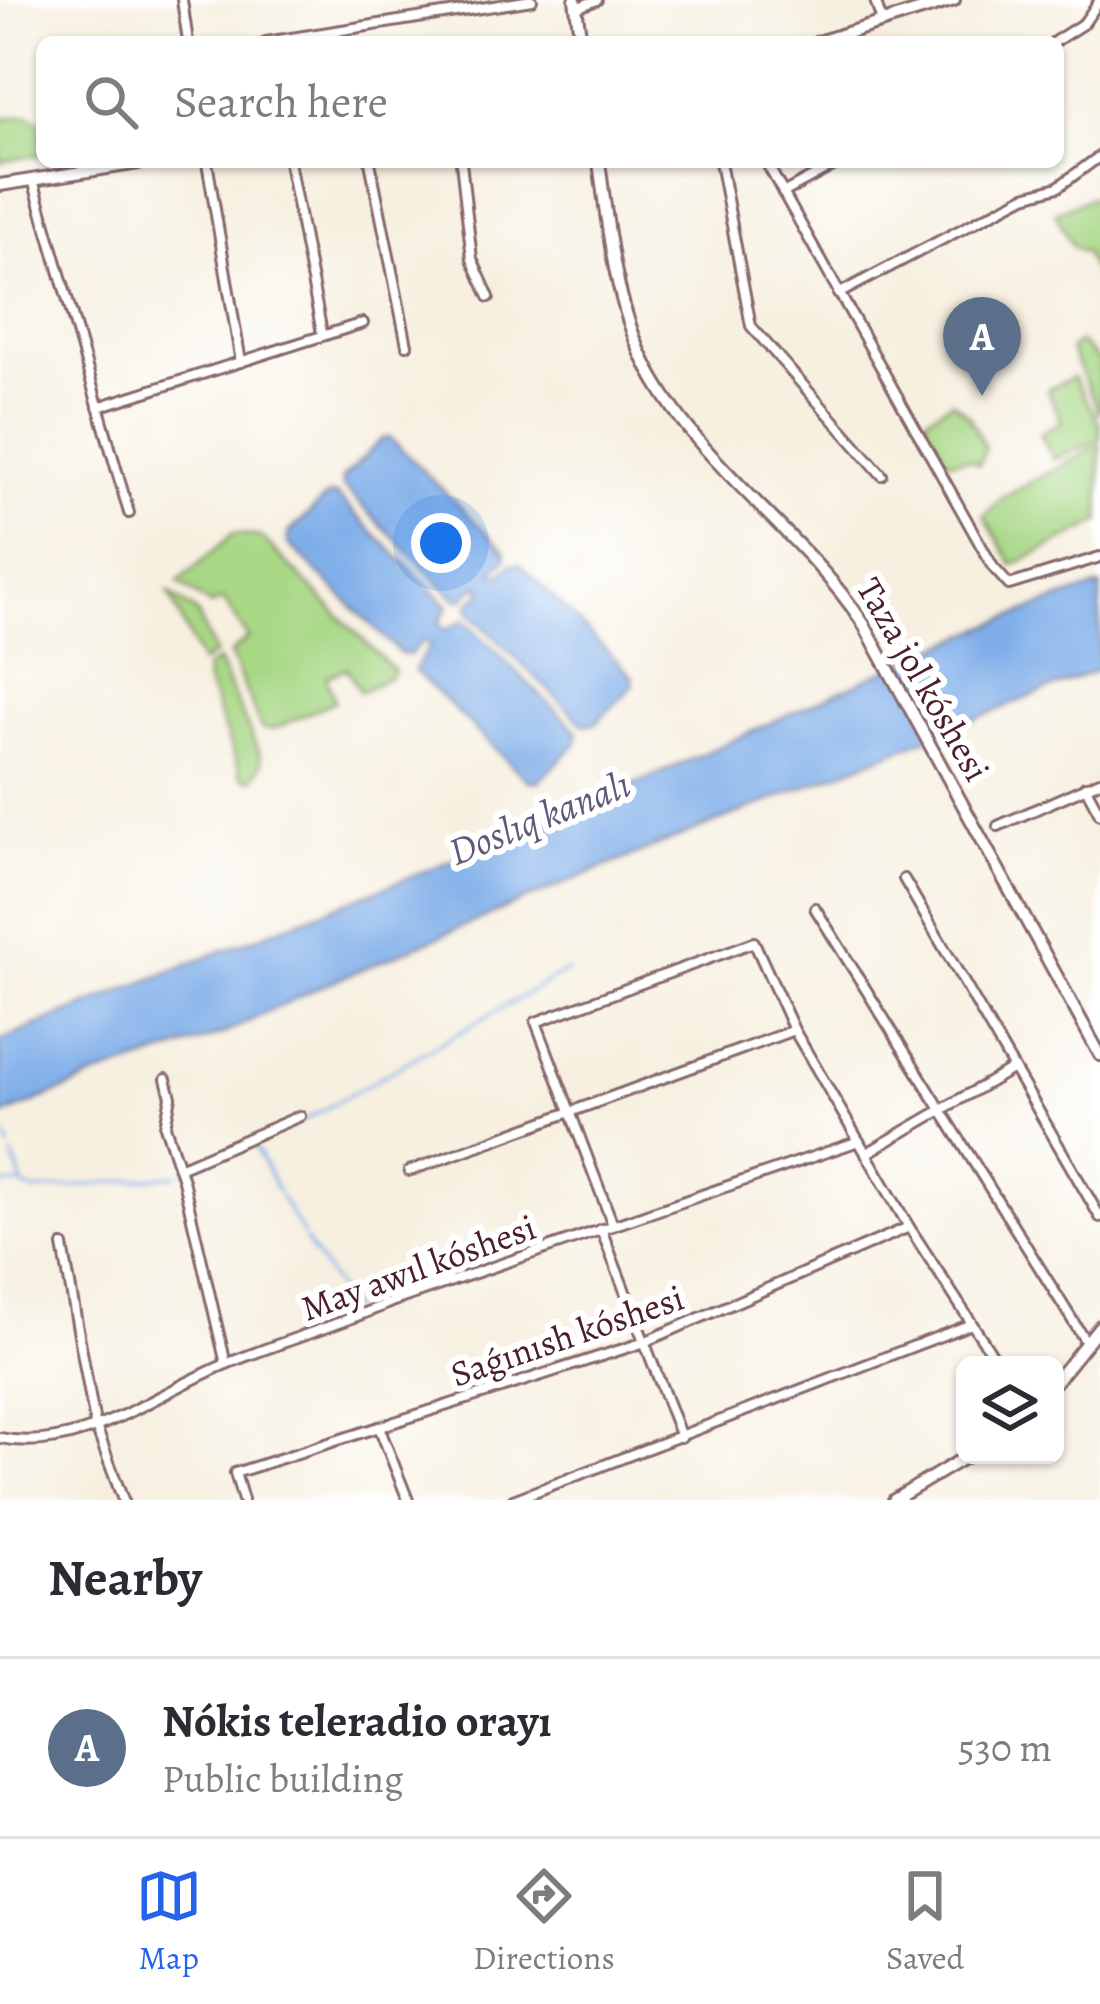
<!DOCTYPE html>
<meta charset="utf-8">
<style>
body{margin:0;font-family:Alegreya,serif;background:#f7f7f7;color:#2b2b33}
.controls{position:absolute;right:36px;bottom:36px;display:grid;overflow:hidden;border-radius:18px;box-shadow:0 3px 9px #0004}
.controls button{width:108px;height:108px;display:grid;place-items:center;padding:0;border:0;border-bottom:3px solid #e1e1e2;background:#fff;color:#2b2b33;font:60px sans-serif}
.you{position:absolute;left:441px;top:543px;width:42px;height:42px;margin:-30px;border:9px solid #fff;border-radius:50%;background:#1a73e8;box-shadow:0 0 0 18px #1a73e833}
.badge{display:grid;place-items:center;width:78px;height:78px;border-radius:50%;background:#2563eb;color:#fff;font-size:39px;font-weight:700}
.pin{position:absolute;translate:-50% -99px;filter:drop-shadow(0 3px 6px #0008)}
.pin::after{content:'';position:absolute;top:63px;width:42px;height:36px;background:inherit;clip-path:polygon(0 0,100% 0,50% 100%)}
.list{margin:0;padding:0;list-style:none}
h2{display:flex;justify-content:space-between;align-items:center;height:156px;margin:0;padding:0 48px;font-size:51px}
h2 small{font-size:39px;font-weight:400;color:#7c7c81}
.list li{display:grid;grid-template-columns:78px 1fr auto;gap:36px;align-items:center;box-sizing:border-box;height:180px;padding:0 48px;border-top:3px solid #e1e1e2}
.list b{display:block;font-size:45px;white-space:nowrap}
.list p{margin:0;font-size:39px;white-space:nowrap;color:#7c7c81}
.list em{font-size:39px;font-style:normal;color:#7c7c81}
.icon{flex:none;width:66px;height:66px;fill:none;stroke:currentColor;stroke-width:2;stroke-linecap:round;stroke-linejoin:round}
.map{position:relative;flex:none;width:1100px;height:1500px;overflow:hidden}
.search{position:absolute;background:#fff;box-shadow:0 3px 9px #0004;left:36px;right:36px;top:36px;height:132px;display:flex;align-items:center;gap:30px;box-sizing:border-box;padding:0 42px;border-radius:18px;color:#7c7c81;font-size:45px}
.sheet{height:336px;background:#fff}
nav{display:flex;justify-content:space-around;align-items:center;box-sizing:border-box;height:168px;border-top:3px solid #e1e1e2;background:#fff;font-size:33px;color:#7c7c81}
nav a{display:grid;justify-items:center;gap:6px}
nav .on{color:#2563eb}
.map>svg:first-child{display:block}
</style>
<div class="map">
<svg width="1100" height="1500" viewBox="0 0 1100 1500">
<rect width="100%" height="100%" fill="#fff"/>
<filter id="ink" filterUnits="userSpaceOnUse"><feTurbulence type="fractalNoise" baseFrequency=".00833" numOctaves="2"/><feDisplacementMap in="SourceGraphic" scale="24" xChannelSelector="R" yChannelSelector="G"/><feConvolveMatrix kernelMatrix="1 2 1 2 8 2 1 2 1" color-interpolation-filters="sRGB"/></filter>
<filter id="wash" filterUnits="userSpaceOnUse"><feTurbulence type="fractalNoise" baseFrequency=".004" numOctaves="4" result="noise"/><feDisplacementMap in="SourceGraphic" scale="48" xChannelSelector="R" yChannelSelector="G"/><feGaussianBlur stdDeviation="2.7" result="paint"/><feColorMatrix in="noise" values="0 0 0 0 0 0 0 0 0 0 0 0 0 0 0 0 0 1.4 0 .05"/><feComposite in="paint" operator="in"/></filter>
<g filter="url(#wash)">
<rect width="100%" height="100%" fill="#f7f0e0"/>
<!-- green -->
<g fill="#a8d886" stroke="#797c58" stroke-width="3">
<path d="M28,115L42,124V154L0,162V119Z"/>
<path d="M1100,194V289L1085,253L1072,246L1055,212Z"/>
<path d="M1079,342L1100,362V414L1070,349Z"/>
<path d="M1073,377L1100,424V440L1054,459L1040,434L1062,421L1047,390Z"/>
<path d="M952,401L969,416L985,448L979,465L971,459L946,461L924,419Z"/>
<path d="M1100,445V522L1013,565L984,516L1002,498Z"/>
<path d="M233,534L261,537L394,671L391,676L360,692L347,668L326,677L335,701L274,729H262L230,654L248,638L223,599L211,606L178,582Z"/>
<path d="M169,593L197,613L215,654L201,663Z"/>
<path d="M218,661L260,755L262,764L252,780L242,777L207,682L206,668Z"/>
</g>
<!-- water -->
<g fill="#7faee9" stroke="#64668a" stroke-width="3">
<path d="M390,438L505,551L506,558L493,572L499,576L512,564H520L633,677V686L595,724H583L470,613L469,605L484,590L478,585L462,600L456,599L343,487L342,479L382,439Z"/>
<path d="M336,495L448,606L439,623L445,630L464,620L578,732L576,744L539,781H528L414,670L430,646L424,640L409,655L401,654L288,543V534L327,496Z"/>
<path d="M1100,586V669L592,872L315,989L223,1034L97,1076L0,1117V1041C215,950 435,872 649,778C799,713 943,635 1100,586Z"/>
</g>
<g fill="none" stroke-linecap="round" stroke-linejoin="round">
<!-- stream -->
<g stroke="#7faee9" stroke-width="3">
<path d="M6,1137L10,1148"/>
<path d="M255,1146L278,1192"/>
<path d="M13,1156L24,1187L36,1191L176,1175"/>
<path d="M184,1172L309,1118L567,971"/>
<path d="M0,1185L21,1184"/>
<path d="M281,1197L303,1235"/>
<path d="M305,1240L352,1310"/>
</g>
</g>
</g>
<g filter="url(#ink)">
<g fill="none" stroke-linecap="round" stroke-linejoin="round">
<defs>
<g id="street">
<path d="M182,0L188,42"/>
<path d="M875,0L882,22"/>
<path d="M576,8L597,0"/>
<path d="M266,42L532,0"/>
<path d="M1054,42L1084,23L1100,0"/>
<path d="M207,162L241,362"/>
<path d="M289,162L322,333"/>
<path d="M370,162L407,345"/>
<path d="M461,162L472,259L489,297"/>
<path d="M720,162L751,326L882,475"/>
<path d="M766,162L993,567L1009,585L1100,557"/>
<path d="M33,180L129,513"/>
<path d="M783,193L840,162"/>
<path d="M838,294L1025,196L1058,187L1100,156"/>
<path d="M98,407L363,323"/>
<path d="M1085,786L1100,814"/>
<path d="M998,826L1100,781"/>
<path d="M904,879L1100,1217"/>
<path d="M815,908L1086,1342"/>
<path d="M166,1079L171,1097L165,1126L183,1180L226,1364"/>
<path d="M867,1153L1012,1069"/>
<path d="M179,1168L300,1116"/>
<path d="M409,1171L794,1030"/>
<path d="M613,1225L536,1022L754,942L794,1030L909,1227L999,1365"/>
<path d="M601,1229L681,1437"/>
<path d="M63,1246L95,1424L123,1500"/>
<path d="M379,1427L408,1500"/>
<path d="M0,1438C79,1455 156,1393 226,1364C280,1342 337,1326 391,1302L859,1141"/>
<path d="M243,1500L235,1473L642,1343L909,1227"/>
<path d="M513,1500L969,1325"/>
</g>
<g id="secondary">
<path d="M575,0L581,42"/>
<path d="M818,42L954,0"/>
<path d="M599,162C608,228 615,300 644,360C694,463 800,528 863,623L1100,1055"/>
<path d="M0,185L145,162"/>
<path d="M1055,1382L1100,1326"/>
<path d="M894,1500L969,1455"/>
</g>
</defs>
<!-- street casing -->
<use href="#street" stroke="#87686a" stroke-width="14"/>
<!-- secondary casing -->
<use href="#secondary" stroke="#87686a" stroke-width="16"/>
<!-- street -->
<use href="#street" stroke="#fff" stroke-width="8"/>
<!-- secondary -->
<use href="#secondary" stroke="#fff" stroke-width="10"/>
</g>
</g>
<g text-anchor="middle" stroke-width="12" stroke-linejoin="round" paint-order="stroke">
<!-- street labels -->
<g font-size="36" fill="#4a1f2b" stroke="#fff">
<text transform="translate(924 679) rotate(60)" y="13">Taza jol kóshesi</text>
<text transform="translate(418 1267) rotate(-20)" y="13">May awıl kóshesi</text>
<text transform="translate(567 1335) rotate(-19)" y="13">Saǵınısh kóshesi</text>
</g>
<!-- water labels -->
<g font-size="39" font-style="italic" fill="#5f5877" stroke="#fff">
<text transform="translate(539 817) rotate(-22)" y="14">Doslıq kanalı</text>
</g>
</g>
</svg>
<div class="controls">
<button><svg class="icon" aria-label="layers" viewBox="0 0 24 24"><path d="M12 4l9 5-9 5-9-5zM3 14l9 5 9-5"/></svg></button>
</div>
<div class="you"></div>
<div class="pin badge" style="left:982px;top:396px;background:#5c6f8a">A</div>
<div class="search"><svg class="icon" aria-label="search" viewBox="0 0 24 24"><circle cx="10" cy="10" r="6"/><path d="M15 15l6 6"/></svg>Search here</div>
</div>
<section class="sheet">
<h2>Nearby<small></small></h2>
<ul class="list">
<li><span class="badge" style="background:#5c6f8a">A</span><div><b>Nókis teleradio orayı</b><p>Public building</p></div><em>530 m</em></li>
</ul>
</section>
<nav>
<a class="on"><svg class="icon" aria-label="map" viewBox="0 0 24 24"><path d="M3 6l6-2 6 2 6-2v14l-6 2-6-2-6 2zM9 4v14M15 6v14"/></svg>Map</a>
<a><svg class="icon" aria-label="directions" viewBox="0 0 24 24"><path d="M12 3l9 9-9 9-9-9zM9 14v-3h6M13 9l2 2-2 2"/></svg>Directions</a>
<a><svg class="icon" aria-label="saved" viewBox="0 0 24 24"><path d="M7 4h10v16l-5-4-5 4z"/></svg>Saved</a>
</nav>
